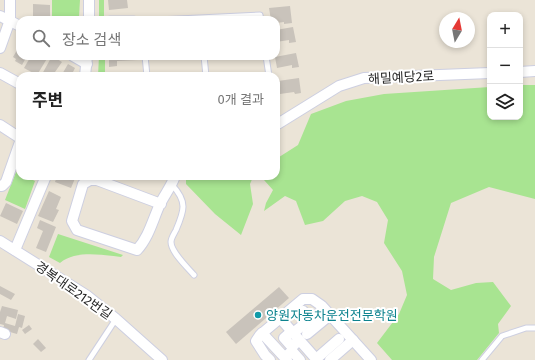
<!DOCTYPE html>
<html lang="ko">
<meta charset="utf-8">
<style>
body{margin:0;font-family:"Fira Sans","Noto Sans KR",sans-serif;background:#f6f6f6;color:#222}
.controls{position:absolute;right:12px;top:12px;display:grid;overflow:hidden;border-radius:8px;box-shadow:0 2px 6px #0003}
.controls button{width:36px;height:36px;display:grid;place-items:center;padding:0;border:0;border-bottom:1px solid #e0e0e0;background:#fff;color:#222;font:20px sans-serif}
.compass{position:absolute;left:439px;top:12px;width:36px;height:36px;border-radius:50%;background:#fff;box-shadow:0 2px 6px #0003;rotate:10deg}
.list{margin:0;padding:0;list-style:none}
h2{display:flex;justify-content:space-between;align-items:center;height:52px;margin:0;padding:0 16px;font-size:17px}
h2 small{font-size:13px;font-weight:400;color:#767676}
.icon{flex:none;width:22px;height:22px;fill:none;stroke:currentColor;stroke-width:2;stroke-linecap:round;stroke-linejoin:round}
.map{position:relative;flex:none;width:535px;height:360px;overflow:hidden}
.search{position:absolute;background:#fff;box-shadow:0 2px 6px #0003;left:16px;top:16px;width:264px;height:44px;display:flex;align-items:center;gap:10px;box-sizing:border-box;padding:0 14px;border-radius:12px;color:#767676;font-size:15px}
.panel{position:absolute;background:#fff;box-shadow:0 2px 6px #0003;left:16px;top:72px;width:264px;height:108px;border-radius:12px}
.map>svg:first-child{display:block}
</style>
<div class="map">
<svg width="535" height="360" viewBox="0 0 535 360">
<rect width="100%" height="100%" fill="#ebe4d7"/>
<!-- green -->
<g fill="#a8e491">
<path d="M52,0H80L79,17L52,16Z"/>
<rect x="99" y="0" width="5" height="20"/>
<path d="M99,56H105V76H98Z"/>
<path d="M520,85H535V199L489,187L451,203L434,257L433,279L451,290L476,283L493,282L511,306L498,324L499,333L477,360H392L377,343L399,314L407,295L402,271L384,243L388,220L377,202L362,196L345,201L323,221L305,225L296,201L285,196L264,211L266,203L273,190L264,180L253,177L250,184L253,204L241,235L215,214L186,184V176H276V159L298,145L311,114L346,101L384,94L490,87V117H520Z"/>
<path d="M16,172L20,174V176H24L35,181L25,209L5,200Z"/>
<path d="M58,234L123,255L121,257C101,255 76,250 60,263L49,257Z"/>
</g>
<!-- building -->
<g fill="#c9c3bb">
<path d="M108,0H127L128,8L109,10Z"/>
<path d="M33,4L50,5V20H33Z"/>
<path d="M290,6L292,23L284,24V22L276,23V20H271L269,8Z"/>
<path d="M293,27L296,42L289,43V40L276,42V30Z"/>
<path d="M20,45V56H27L22,65L15,61L16,59L13,57Z"/>
<path d="M296,53L299,67L292,68V65L277,68L275,57Z"/>
<path d="M31,56H46L48,57L37,75L24,68Z"/>
<path d="M52,56L62,62L55,72L58,74L57,76H41Z"/>
<path d="M109,56H138V60L117,61V66L109,67Z"/>
<path d="M68,64L75,68L72,74L76,76H61Z"/>
<path d="M299,78L301,93L295,94L294,92L280,94L278,81Z"/>
<path d="M57,176H76L71,188L55,182Z"/>
<path d="M49,191L61,197L56,209L59,210L53,222L38,216Z"/>
<path d="M6,203L23,211L17,224L0,216Z"/>
<path d="M40,220L56,227L46,252L36,248L43,231L37,228Z"/>
<path d="M0,286L15,294L11,300L0,294Z"/>
<path d="M279,287L289,298L236,344L226,332Z"/>
<path d="M2,306L18,310L16,319L7,316L5,323L15,326L18,314L25,316L22,328L19,327L17,334L3,330L4,325L0,324V312Z"/>
<path d="M29,325L32,329L25,334L22,330Z"/>
<path d="M38,339L46,348L41,352L33,344Z"/>
</g>
<g fill="none" stroke-linecap="round" stroke-linejoin="round">
<defs>
<g id="service">
<path d="M110,19H134L137,20"/>
<path d="M157,20L260,15L261,20"/>
<path d="M145,56L147,76"/>
<path d="M204,56L206,76"/>
<path d="M266,56L269,76"/>
<path d="M172,185C188,202 184,211 176,230C174,234 171,238 171,242C171,252 187,267 194,275"/>
<path d="M89,360L116,319"/>
<path d="M482,360L502,336L526,328H535"/>
</g>
<g id="minor">
<path d="M0,16L20,26"/>
<path d="M89,20V0"/>
<path d="M0,48L10,20V0"/>
<path d="M73,56L87,64"/>
<path d="M520,72L535,71"/>
<path d="M0,73L20,84"/>
<path d="M85,76L87,56"/>
<path d="M0,125L20,138"/>
<path d="M276,125L339,86L364,78L490,73"/>
<path d="M0,186H2L6,182L20,142"/>
<path d="M161,204L97,180H90L83,184L72,221L77,230L137,250C149,237 153,219 160,204C165,194 171,187 175,176"/>
<path d="M0,241L86,295L116,319L162,360"/>
<path d="M15,250L46,176"/>
<path d="M303,311L310,320"/>
<path d="M280,318L317,360"/>
<path d="M292,331L284,338L292,347L299,340"/>
<path d="M0,332L5,334"/>
<path d="M262,333L287,360"/>
<path d="M293,333L316,315"/>
<path d="M307,334L330,315"/>
<path d="M285,357L292,351L300,360"/>
<path d="M316,359L339,339"/>
<path d="M270,360L265,355L256,341L260,335L303,299H312L322,306L371,360"/>
<path d="M330,360L353,340"/>
</g>
</defs>
<!-- service casing -->
<use href="#service" stroke="#cdcfe1" stroke-width="7"/>
<!-- minor casing -->
<use href="#minor" stroke="#cdcfe1" stroke-width="12"/>
<!-- service -->
<use href="#service" stroke="#fff" stroke-width="5"/>
<!-- minor -->
<use href="#minor" stroke="#fff" stroke-width="10"/>
</g>
<!-- markers -->
<circle fill="#0f9aa8" stroke="#fff" stroke-width="1.5" cx="258" cy="315" r="4"/>
<g text-anchor="middle" stroke-width="4" stroke-linejoin="round" paint-order="stroke">
<!-- street labels -->
<g font-size="13" fill="#272727" stroke="#fff">
<text transform="translate(401 77) rotate(-3)" y="5">해밀예당2로</text>
<text transform="translate(74 290) rotate(35)" y="5">경복대로212번길</text>
</g>
<!-- culture labels -->
<g font-size="13" fill="#0d838f" stroke="#fff" text-anchor="start">
<text x="266" y="320">양원자동차운전전문학원</text>
</g>
</g>
</svg>
<div class="controls">
<button>+</button>
<button>−</button>
<button><svg class="icon" aria-label="layers" viewBox="0 0 24 24"><path d="M12 4l9 5-9 5-9-5zM3 14l9 5 9-5"/></svg></button>
</div>
<svg class="compass" viewBox="-18 -18 36 36"><path d="M0-13l5 13h-10z" fill="#e53935"/><path d="M0 13l5-13h-10z" fill="#767676"/></svg>
<div class="search"><svg class="icon" aria-label="search" viewBox="0 0 24 24"><circle cx="10" cy="10" r="6"/><path d="M15 15l6 6"/></svg>장소 검색</div>
<section class="panel">
<h2>주변<small>0개 결과</small></h2>
<ul class="list">
</ul>
</section>
</div>
